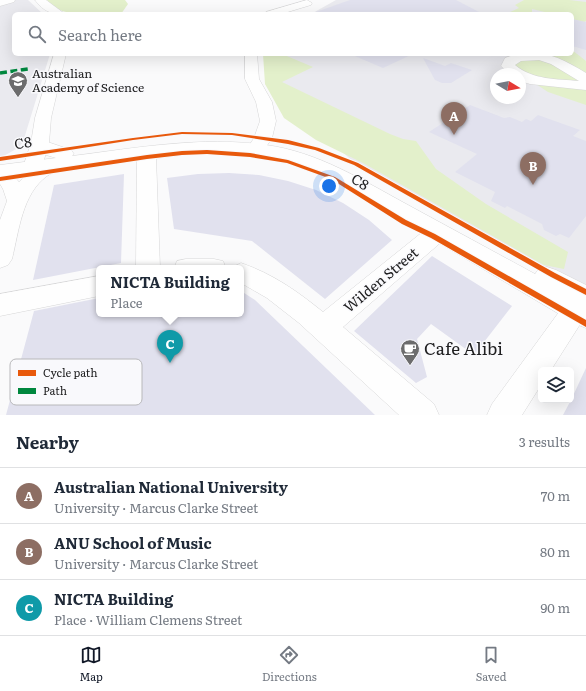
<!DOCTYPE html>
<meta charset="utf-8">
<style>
body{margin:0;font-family:Literata,serif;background:#f2f2f3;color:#1f2937}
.controls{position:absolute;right:12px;bottom:12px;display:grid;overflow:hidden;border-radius:6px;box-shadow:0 4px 16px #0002}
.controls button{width:36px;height:36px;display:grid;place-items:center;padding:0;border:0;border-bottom:1px solid #e0e1e3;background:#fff;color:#1f2937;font:20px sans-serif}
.compass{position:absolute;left:490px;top:68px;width:36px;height:36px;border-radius:50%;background:#fff;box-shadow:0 4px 16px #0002;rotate:100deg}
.you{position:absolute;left:329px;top:186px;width:14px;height:14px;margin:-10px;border:3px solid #fff;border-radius:50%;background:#1a73e8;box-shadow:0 0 0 6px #1a73e833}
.badge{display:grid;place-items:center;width:26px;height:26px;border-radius:50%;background:#111827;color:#fff;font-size:13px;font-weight:700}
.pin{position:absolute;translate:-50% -33px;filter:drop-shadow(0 1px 2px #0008)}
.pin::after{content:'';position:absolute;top:21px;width:14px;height:12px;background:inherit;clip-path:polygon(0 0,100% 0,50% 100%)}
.popup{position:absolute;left:96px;top:265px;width:148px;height:52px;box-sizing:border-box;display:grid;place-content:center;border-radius:6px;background:#fff;filter:drop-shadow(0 1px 3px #0005);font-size:13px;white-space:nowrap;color:#747a83}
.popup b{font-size:15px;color:#1f2937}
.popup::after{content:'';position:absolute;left:50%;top:100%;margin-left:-8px;border:8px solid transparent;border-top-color:#fff}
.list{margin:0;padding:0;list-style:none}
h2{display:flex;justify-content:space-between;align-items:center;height:52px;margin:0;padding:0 16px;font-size:17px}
h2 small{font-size:13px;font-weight:400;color:#747a83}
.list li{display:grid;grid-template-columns:26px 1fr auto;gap:12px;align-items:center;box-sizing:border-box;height:56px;padding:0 16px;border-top:1px solid #e0e1e3}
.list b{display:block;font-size:15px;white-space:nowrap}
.list p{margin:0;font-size:13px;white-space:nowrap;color:#747a83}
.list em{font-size:13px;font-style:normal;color:#747a83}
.icon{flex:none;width:22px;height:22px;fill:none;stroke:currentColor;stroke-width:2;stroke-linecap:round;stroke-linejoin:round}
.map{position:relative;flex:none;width:586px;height:415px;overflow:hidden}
.search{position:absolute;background:#fff;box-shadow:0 4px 16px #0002;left:12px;right:12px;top:12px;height:44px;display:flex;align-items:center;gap:10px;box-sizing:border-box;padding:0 14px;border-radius:6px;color:#747a83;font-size:15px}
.sheet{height:220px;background:#fff}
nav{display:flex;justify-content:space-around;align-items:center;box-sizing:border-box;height:56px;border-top:1px solid #e0e1e3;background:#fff;font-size:11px;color:#747a83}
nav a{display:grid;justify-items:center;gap:2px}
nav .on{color:#111827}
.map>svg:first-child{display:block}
</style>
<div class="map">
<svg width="586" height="415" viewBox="0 0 586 415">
<rect width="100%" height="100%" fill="#fafafb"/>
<!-- built -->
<g fill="#eaeaef" fill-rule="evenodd">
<path d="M15,0H28L43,14H14V54H50L23,142L18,148L0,158V5Z"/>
<path d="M336,0H586V295L365,172L265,84L273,54H572V14H311ZM496,74H520V98H496Z"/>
</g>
<!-- green -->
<g fill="#e3f0cb">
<path d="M47,0H125L128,4L121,14C100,14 61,20 47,0Z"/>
<path d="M524,0H569L586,2V21L584,22L572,19V14H553L532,9V12L535,14H506L519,8L515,5Z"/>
<path d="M572,50L586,61V79L581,76L574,85L520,74L510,61L554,59L549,54H572Z"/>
<path d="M263,54H282L313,67L282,82L390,134L403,139L416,141L436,169L486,204L568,252L564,269L544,265L363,163L316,140L284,118L265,84Z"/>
<path d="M536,84L586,89V105L548,92Z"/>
</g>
<!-- building -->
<g fill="#e1e1ee">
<path d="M350,0H456L483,14H317L316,12Z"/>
<path d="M572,19L586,22V50L572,46Z"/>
<path d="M350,54H413L383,68Z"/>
<path d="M423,58L445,66L451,63L472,70L451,83H442L435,80Z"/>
<path d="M470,105L504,118L510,117L522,122L526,119L531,121L538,115L580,130L573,136L586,141V216L569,238L560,234L556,236L544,230L542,224L507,206L505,208L491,201L495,192L455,172L477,154L429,132Z"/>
<path d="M229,173L259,175L288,181L316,190L343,203L369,220L392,240L325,299L252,241L174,229L167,178L198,174Z"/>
<path d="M124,174L121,263L33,280L54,185Z"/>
<path d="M432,256L512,306L474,355L431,324L417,339L427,377L416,383L354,331Z"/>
<path d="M241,291L255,300L375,415H6L34,311L99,298V314H241Z"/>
<path d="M586,368V415H563L571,400Z"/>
</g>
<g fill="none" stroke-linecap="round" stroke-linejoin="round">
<defs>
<g id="street">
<path d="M0,0H15L14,2L0,6Z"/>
<path d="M35,0H46L65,14C51,14 44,12 35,0Z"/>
<path d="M307,0L312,3L311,5L281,14H265L266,12Z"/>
<path d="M54,54H66L51,118L49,143L43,163L65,157L72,159L74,163C69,171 55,170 47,176C22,194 19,231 12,259L8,265L0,268V220L7,201L3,189L0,184V170L11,173L19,182L29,172L25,171L23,167L31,143L35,118Z"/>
<path d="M245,54H257L259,79L272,102L276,121L272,138L262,153L256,154L250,153L247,149L254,138L260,121L256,102L245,79Z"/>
<path d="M516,54C546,50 561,58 586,73V90L530,84L520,81V74H509L501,66L505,58ZM539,60L551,64L579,81C557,79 533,80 515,65L521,61Z"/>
<path d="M146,147L152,148L156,157L160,268H136L137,152L140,148Z"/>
<path d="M438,224L446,226L449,232L446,238L343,327L434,404L439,415H399L299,323L267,298L241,283V268H231L241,263C273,274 297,291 323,312L430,226Z"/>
<path d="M186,259H214L223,261L226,268H174L177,261Z"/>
<path d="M99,276V296L0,316V294Z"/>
<path d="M584,286L586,287V315L551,370H541V385L522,415H487L492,404L575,290Z"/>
</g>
<path id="secondary" d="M39,139L71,150L74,154L72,156C136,148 202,136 266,145C318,152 362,180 408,205C450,228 493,251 535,274L538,270L547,267L556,270L586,285V328L576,324L326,176L290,162L267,157L241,154H191L0,177V165L56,158C47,155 35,153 30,145L32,141Z"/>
</defs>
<!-- street casing -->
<use href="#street" stroke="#d6d6d7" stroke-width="1"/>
<!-- secondary casing -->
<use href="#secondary" stroke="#d6d6d7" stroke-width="1"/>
<!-- street -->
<use href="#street" fill="#fefefe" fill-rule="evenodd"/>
<!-- secondary -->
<use href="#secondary" fill="#fefefe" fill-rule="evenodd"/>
<!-- quiet -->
<path stroke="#00873e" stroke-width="3.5" stroke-dasharray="7 3.5" stroke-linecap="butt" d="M0,73L28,69"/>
<defs>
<g id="cycleway">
<path d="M182,132L232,133L288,140L319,148L358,163L555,273L586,289V295L551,277L354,165L315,150L288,144L232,135L182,134L133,140L0,161V157L133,138Z"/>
<path d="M207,150L250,153L288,160L335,177L406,220L435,234L586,320V327L431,238L402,224L331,179L287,163L250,157L207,154L182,155L147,159L0,181V177L147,155L182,151Z"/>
</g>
</defs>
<!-- cycleway casing -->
<use href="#cycleway" stroke="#f9f9fc" stroke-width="2"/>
<!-- cycleway -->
<use href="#cycleway" fill="#e8590c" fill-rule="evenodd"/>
</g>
<!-- icons -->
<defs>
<symbol id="school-pin" viewBox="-11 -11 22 30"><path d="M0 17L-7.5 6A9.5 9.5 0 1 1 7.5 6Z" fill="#6c6c6d" stroke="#f9f9fc"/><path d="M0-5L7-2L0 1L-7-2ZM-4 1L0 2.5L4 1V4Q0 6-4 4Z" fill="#fff"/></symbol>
<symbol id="cafe-pin" viewBox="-11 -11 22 30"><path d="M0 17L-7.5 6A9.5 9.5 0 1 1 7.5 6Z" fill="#6c6c6d" stroke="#f9f9fc"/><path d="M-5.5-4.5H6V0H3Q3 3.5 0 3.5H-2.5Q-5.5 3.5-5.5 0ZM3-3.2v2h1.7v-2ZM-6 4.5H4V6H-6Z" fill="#fff"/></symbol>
</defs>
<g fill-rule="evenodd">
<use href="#school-pin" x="7" y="70" width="22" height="30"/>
<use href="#cafe-pin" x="399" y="338" width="22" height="30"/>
</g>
<g text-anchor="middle" stroke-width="3" stroke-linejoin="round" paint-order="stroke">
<!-- far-poi labels -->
<g font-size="12" fill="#202021" stroke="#f9f9fc" text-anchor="start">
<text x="32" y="78">Australian<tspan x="32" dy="14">Academy of Science</tspan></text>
</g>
<!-- street labels -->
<g font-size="14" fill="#202021" stroke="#f9f9fc">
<text transform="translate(23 143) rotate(-8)" y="5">C8</text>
<text transform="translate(360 182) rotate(32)" y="5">C8</text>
<text transform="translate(381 280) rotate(-40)" y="5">Wilden Street</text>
</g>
<!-- near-poi labels -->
<g font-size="17" fill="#202021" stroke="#f9f9fc" text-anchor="start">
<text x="424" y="355">Cafe Alibi</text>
</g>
</g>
<!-- legend -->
<rect x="10" y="359" width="132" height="46" rx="6" fill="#f9f9fc" stroke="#b8b8ba" stroke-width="1"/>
<rect x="18" y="370" width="18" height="6" fill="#e8590c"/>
<rect x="18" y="388" width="18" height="6" fill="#00873e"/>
<g font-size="11" fill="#202021">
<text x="43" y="377">Cycle path</text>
<text x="43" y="395">Path</text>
</g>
</svg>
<div class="controls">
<button><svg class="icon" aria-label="layers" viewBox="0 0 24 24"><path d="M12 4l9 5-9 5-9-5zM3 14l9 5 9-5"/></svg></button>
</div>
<svg class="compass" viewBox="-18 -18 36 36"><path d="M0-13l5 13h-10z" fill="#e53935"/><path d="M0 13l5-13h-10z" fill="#747a83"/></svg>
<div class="you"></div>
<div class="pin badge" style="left:454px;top:135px;background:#8d6e63">A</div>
<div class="pin badge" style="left:533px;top:185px;background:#8d6e63">B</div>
<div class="pin badge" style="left:170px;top:363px;background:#0f9aa8">C</div>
<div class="popup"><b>NICTA Building</b>Place</div>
<div class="search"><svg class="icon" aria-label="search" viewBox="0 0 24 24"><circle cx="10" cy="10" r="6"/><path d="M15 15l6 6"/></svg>Search here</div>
</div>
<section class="sheet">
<h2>Nearby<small>3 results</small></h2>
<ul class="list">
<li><span class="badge" style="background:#8d6e63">A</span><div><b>Australian National University</b><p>University · Marcus Clarke Street</p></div><em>70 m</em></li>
<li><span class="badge" style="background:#8d6e63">B</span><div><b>ANU School of Music</b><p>University · Marcus Clarke Street</p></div><em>80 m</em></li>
<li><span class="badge" style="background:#0f9aa8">C</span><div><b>NICTA Building</b><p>Place · William Clemens Street</p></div><em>90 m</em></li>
</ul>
</section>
<nav>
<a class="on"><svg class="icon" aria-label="map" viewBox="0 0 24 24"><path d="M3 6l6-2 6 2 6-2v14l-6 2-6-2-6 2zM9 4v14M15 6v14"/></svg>Map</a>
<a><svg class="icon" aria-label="directions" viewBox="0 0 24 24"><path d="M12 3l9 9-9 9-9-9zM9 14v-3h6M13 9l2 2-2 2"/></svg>Directions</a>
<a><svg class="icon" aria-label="saved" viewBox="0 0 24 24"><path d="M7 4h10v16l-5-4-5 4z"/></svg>Saved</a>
</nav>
